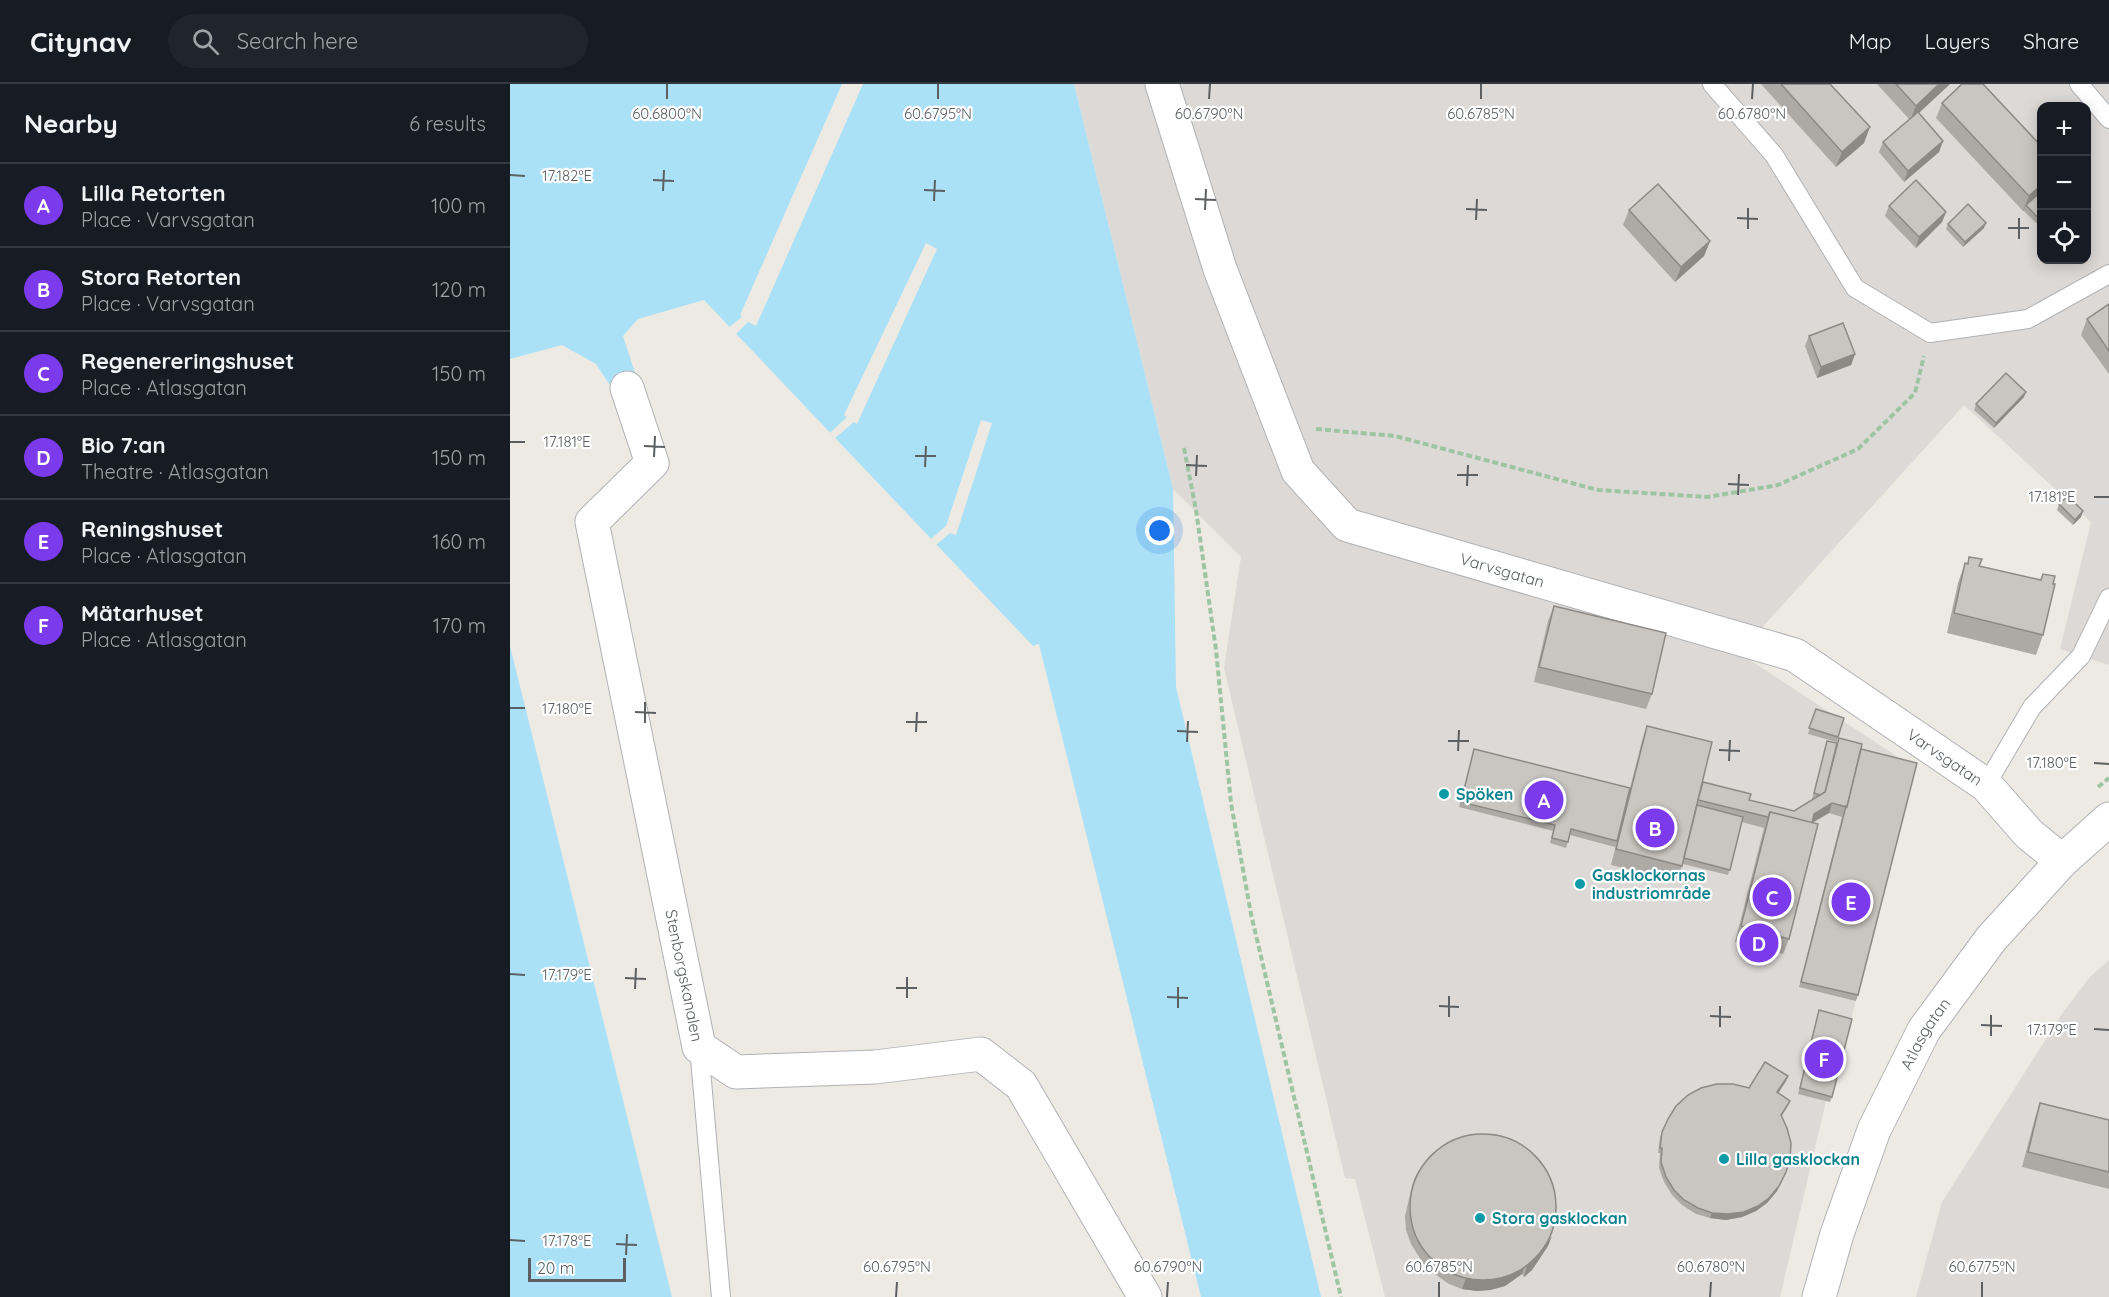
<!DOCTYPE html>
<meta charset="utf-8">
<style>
body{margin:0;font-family:Quicksand,sans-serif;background:#20242c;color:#f1f3f6}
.controls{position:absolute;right:18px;top:18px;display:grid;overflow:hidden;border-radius:12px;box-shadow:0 3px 15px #0003}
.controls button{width:54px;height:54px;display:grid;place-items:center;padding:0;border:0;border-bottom:2px solid #363941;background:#171b24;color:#f1f3f6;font:30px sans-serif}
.scale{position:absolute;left:18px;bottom:15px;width:98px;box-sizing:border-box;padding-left:6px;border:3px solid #5c6063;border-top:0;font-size:16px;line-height:21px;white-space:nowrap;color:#5c6063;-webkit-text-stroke:4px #fff;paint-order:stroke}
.you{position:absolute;left:650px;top:447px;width:21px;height:21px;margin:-15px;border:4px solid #fff;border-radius:50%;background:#1a73e8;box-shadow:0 0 0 9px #1a73e833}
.badge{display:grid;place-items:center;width:39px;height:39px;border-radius:50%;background:#7c3aed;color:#fff;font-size:20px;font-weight:700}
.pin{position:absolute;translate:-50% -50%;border:3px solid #fff;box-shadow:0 2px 6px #0006}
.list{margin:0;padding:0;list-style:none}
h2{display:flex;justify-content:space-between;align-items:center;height:78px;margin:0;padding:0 24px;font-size:26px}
h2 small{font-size:20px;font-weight:400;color:#9ea1a6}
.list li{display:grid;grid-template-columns:39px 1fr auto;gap:18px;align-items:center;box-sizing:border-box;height:84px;padding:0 24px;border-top:2px solid #363941}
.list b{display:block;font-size:22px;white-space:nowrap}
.list p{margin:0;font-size:20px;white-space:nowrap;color:#9ea1a6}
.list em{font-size:20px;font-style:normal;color:#9ea1a6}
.icon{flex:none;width:33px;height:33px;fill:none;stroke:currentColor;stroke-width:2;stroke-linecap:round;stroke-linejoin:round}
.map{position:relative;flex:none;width:1599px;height:1213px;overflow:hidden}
header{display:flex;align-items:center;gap:36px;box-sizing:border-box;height:84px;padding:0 30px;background:#171b24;border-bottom:2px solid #363941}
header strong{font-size:28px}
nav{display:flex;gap:33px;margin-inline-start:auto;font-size:21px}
.search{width:420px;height:54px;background:#20242c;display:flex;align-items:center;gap:15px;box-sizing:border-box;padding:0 21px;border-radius:33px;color:#9ea1a6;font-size:22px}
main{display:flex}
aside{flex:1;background:#171b24}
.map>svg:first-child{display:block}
</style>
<header>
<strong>Citynav</strong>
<div class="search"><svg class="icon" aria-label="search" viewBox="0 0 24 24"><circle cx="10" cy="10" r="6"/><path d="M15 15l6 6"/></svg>Search here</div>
<nav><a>Map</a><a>Layers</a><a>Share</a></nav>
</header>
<main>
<aside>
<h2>Nearby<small>6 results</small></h2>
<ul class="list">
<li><span class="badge">A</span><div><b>Lilla Retorten</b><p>Place · Varvsgatan</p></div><em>100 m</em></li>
<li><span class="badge">B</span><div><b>Stora Retorten</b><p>Place · Varvsgatan</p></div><em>120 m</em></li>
<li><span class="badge">C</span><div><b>Regenereringshuset</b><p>Place · Atlasgatan</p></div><em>150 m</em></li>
<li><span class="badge">D</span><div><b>Bio 7:an</b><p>Theatre · Atlasgatan</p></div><em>150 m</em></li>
<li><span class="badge">E</span><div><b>Reningshuset</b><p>Place · Atlasgatan</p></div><em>160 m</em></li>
<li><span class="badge">F</span><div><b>Mätarhuset</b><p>Place · Atlasgatan</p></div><em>170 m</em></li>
</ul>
</aside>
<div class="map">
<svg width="1599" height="1213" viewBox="0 0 1599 1213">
<rect width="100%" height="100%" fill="#edeae4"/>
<!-- industrial -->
<g fill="#dcd9d6" fill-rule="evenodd">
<path d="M564,0H1599V581L1550,565L1581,438L1454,321L1229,569L1405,684L1320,1018L1316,1017L1270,1213H875L845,1095L835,1094L714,584L731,473L663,405ZM1532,22H1576V176H1532Z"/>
<path d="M1599,876V1213H1406L1432,1118L1554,927L1580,893Z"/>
</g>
<!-- water -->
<g fill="#aae1f7">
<path d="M0,0H564L663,405L666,603L811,1213H691L529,560L523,562L194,216L128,235L113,252L128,298L105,309L86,280L52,261L0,275Z"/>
<path d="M0,562L162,1213H0Z"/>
</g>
<!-- pier -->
<g fill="#edeae4">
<path d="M332,0H353L246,242L238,238L226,250L219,243L232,233L230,231Z"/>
<path d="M416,159L427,165L347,340L344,338L325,354L320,349L337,333L334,331Z"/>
<path d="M471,336L482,339L446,451L440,449L426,461L421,455L436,442Z"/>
</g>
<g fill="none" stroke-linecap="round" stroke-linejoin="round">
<defs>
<g id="service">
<path d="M1202,0L1264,71L1345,204L1420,249L1518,235L1599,190"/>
<path d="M1569,0L1599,35"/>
<path d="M1476,701L1522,623L1571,572L1599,514"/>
<path d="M189,963L211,1213"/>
</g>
<g id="minor">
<path id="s1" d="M652,0L710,185L788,387L837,441L1285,571L1476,701L1519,750L1552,777"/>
<path id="s2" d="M117,304L142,379L82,438L189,963L226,988L365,983L471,970L511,1001L635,1213"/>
</g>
<g id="tertiary">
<path id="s3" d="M1309,1213L1327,1150L1364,1046L1414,946L1481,855L1552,777L1599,735"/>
</g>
</defs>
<!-- service casing -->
<use href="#service" stroke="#afb2b5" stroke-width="20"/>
<!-- minor casing -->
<use href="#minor" stroke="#afb2b5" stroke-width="35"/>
<!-- tertiary casing -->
<use href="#tertiary" stroke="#afb2b5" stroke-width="35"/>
<!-- path -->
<g stroke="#9ec5a3" stroke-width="4" stroke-dasharray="6 3" stroke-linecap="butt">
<path d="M806,345L885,352L1088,406L1198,413L1268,401L1348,365L1405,309L1414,272"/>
<path d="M674,364L686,426L706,566L721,719L741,830L831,1213"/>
<path d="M1588,703L1599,694"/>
</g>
<!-- service -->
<use href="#service" stroke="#fff" stroke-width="18"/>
<!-- minor -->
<use href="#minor" stroke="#fff" stroke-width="33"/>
<!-- tertiary -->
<use href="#tertiary" stroke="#fff" stroke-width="33"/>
</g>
<!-- wall -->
<g fill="#ada9a5">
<path d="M1251,0H1320L1354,59L1326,83Z"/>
<path d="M1367,0H1440L1409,29L1433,57L1429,68L1394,98L1369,68L1373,58L1399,35Z"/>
<path d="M1452,0L1532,134L1526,139L1514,127H1513L1426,34L1432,19Z"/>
<path d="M1379,122L1436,128L1432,138L1406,164L1375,132Z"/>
<path d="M1119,126L1200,157L1194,172L1165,198L1113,141Z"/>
<path d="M1438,140L1474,144L1453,163L1436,145Z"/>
<path d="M1599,220V290L1571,251L1577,235Z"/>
<path d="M1299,252L1345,270L1341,281L1307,294L1295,262Z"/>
<path d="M1514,313L1484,344L1464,326L1466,320Z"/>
<path d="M1549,420L1573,427L1571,433L1563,441L1547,426Z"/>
<path d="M1459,473L1469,482L1530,496L1533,490V551L1526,571L1437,549L1448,499L1455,479L1457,480Z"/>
<path d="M1044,522L1142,610L1136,625L1024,598L1038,537Z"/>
<path d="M1306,625L1328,653L1327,658L1298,650Z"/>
<path d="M1137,642L1193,698L1239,716L1284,727L1303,715H1302L1317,657L1327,659L1329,654L1351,665L1348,911L1346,917L1289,903L1332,733L1319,729L1302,739L1279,855L1273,870L1225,858L1254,744L1232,738L1218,791L1173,780L1166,797L1101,781L1106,761L1105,763L1060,751L1056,764L1040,759L1043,747L949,723L964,665L1120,704L1132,657Z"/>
<path d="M1309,926L1322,1013L1320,1018L1288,1010Z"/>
<path d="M1278,992L1276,997L1268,1009L1280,1017L1278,1022L1272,1032L1276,1088L1267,1107L1257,1119L1246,1127L1232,1133L1216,1136L1200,1134L1186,1130L1172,1121L1162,1111L1154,1098L1149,1084L1150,1069H1148L1150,1053L1158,1035L1239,1004Z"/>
<path d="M1530,1019L1599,1036V1105L1512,1083L1525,1034Z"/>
<path d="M926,1066L1032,1080L1031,1083L1038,1162L1022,1186L1014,1193L1012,1190L995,1202L980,1206L967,1207L952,1205L939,1200L916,1184L901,1160L896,1146L895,1132L902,1102L906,1091L924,1072Z"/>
</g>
<!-- shaded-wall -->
<g fill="#8d8a86">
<path d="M1429,0H1440L1400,37L1406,22Z"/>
<path d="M1360,43L1354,59L1326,83L1332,68Z"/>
<path d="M1433,57L1429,68L1394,98L1398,87Z"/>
<path d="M1532,100V110L1516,121L1513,127L1519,112Z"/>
<path d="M1436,128L1432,138L1406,164L1409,153Z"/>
<path d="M1532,131V134L1526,139L1528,134Z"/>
<path d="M1476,139L1474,144L1453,163L1455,158Z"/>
<path d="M1200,157L1194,172L1165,198L1171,183Z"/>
<path d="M1345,270L1341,281L1307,294L1311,283Z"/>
<path d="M1516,308L1514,313L1484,344L1486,339Z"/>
<path d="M1573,427L1571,433L1563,441L1565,436Z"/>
<path d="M1322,719L1319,729L1300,740L1304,730Z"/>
<path d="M1278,992L1276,997L1265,1014L1267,1008Z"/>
<path d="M1276,1088L1267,1107L1257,1119L1246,1127L1232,1133L1216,1136L1200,1134L1202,1129Z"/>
<path d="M1042,1152L1038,1162L1022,1186L1014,1193L1017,1182Z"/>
<path d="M1015,1179L1012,1190L995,1202L980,1206L967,1207L952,1205L956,1194Z"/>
</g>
<!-- building -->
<g fill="#c9c5c0" stroke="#8d8a86" stroke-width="1.5">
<path d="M1271,0H1320L1360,43L1332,68Z"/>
<path d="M1386,0H1429L1406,22Z"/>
<path d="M1452,0H1473L1532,63V100L1519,112L1432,19Z"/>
<path d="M1408,28L1433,57L1398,87L1373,58Z"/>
<path d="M1406,96L1436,128L1409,153L1379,122Z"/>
<path d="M1148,100L1200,157L1171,183L1119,126Z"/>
<path d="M1532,107V131L1528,134L1516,121Z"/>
<path d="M1458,120L1476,139L1455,158L1438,140Z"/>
<path d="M1599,220V267L1577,235Z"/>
<path d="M1333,239L1345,270L1311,283L1299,252Z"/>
<path d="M1496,289L1516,308L1486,339L1466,320Z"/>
<path d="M1558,412L1573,427L1565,436L1549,420Z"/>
<path d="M1459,473L1472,475L1469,482L1531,496L1533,490L1545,492L1543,500H1545L1533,551L1444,529L1455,479L1458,480Z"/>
<path d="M1044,522L1156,549L1142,610L1029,583Z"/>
<path d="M1306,625L1334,634L1328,653L1299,644Z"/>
<path d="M1137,642L1202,658L1172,782L1106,765Z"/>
<path d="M1329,654L1352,660L1337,723L1322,719L1304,730L1302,739L1260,728L1258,733L1188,716L1193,698L1241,710L1239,716L1284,727L1315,708Z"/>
<path d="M1317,657L1327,659L1315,708L1310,711L1304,709Z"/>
<path d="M964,665L1120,704L1107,757L1061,745L1058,758L1042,754L1045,741L951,718Z"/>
<path d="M1351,665L1407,679L1348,911L1291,898L1336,722L1337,723Z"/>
<path d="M1187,721L1233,733L1220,786L1174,774Z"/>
<path d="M1260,728L1308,740L1279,855L1231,842Z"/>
<path d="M1309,926L1342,935L1322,1013L1290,1004Z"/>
<path d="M1255,978L1278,992L1267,1008L1280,1017L1271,1031L1277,1044L1281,1059L1280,1075L1276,1088L1269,1102L1259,1114L1248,1122L1234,1128L1218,1130L1202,1129L1188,1124L1174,1116L1164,1106L1156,1093L1151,1078L1152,1064H1150L1152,1048L1158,1035L1166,1022L1178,1011L1191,1004L1207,1000H1223L1239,1004Z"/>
<path d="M1530,1019L1599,1036V1088L1518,1068Z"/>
<circle cx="973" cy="1123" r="73"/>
</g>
<!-- ticks -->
<path fill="none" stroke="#5c6063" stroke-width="2" d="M157,15V0M428,15V0M699,15L700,0M971,15V0M1242,15L1243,0M0,91L15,92M143,96L164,97M414,106L435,107M153,107L154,86M685,115L706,116M424,117L425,96M956,125L977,126M695,126L696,105M1227,134L1248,135M966,136L967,115M1498,144H1519M1238,145V124M1509,155V134M0,358H15M134,362L155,363M405,372H426M144,373L145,352M676,381L697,382M415,383L416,362M947,391H968M686,392L687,371M1218,400L1239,401M957,402L958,381M1228,411L1229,390M1584,413H1599M0,624H15M125,628L146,629M396,638H417M135,639V618M667,647L688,648M406,648L407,628M938,657H959M677,658L678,637M1209,666L1230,667M948,667L949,646M1219,677L1220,656M1584,679L1599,680M0,890L15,891M115,894L136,895M386,904H407M125,905L126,884M657,913L678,914M397,914V893M929,922L949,923M668,924V903M1200,932L1221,933M939,933V912M1471,941L1492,942M1210,943V922M1584,945L1599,946M1481,952V931M0,1156L15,1157M106,1160L127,1161M116,1171L117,1150M386,1213L387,1198M657,1213L658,1198M929,1213V1198M1200,1213L1201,1198M1472,1213V1198"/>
<!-- markers -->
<g fill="#0f9aa8" stroke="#fff" stroke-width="2">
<circle cx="934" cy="710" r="6"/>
<circle cx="1070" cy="800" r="6"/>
<circle cx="1214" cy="1075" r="6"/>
<circle cx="970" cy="1134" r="6"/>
</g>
<g text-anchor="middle" stroke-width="4.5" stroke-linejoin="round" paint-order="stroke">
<!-- street labels -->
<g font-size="16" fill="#5c6063" stroke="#fff">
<text dy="6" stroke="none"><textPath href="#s1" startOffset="645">Varvsgatan</textPath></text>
<text dy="6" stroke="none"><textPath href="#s1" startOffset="1131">Varvsgatan</textPath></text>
<text dy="6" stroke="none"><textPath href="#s2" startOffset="626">Stenborgskanalen</textPath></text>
<text dy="6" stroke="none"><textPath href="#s3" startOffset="285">Atlasgatan</textPath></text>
</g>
<!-- culture labels -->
<g font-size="16" font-weight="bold" fill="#0d838f" stroke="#fff" text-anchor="start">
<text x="946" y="716">Spöken</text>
<text x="1082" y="797">Gasklockornas<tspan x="1082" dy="18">industriområde</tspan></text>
<text x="1226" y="1081">Lilla gasklockan</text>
<text x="982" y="1140">Stora gasklockan</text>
</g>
</g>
<g font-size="15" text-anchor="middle" fill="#5c6063" stroke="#fff" stroke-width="4.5" stroke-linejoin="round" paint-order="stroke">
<text x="157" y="35">60.6800°N</text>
<text x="428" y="35">60.6795°N</text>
<text x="699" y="35">60.6790°N</text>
<text x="971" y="35">60.6785°N</text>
<text x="1242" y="35">60.6780°N</text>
<text x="57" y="97">17.182°E</text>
<text x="57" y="363">17.181°E</text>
<text x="1542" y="418">17.181°E</text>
<text x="57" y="630">17.180°E</text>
<text x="1542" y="684">17.180°E</text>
<text x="57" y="896">17.179°E</text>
<text x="1542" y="951">17.179°E</text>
<text x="57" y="1162">17.178°E</text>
<text x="387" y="1188">60.6795°N</text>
<text x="658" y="1188">60.6790°N</text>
<text x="929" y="1188">60.6785°N</text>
<text x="1201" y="1188">60.6780°N</text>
<text x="1472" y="1188">60.6775°N</text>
</g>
</svg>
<div class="controls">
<button>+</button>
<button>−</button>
<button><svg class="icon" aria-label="locate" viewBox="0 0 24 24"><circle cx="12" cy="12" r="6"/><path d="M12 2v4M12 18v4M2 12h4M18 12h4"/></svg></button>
</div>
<div class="scale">20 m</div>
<div class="you"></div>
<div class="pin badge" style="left:1034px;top:716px">A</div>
<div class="pin badge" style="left:1145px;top:744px">B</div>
<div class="pin badge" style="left:1262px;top:813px">C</div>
<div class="pin badge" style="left:1249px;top:859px">D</div>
<div class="pin badge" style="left:1341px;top:818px">E</div>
<div class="pin badge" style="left:1314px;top:975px">F</div>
</div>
</main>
